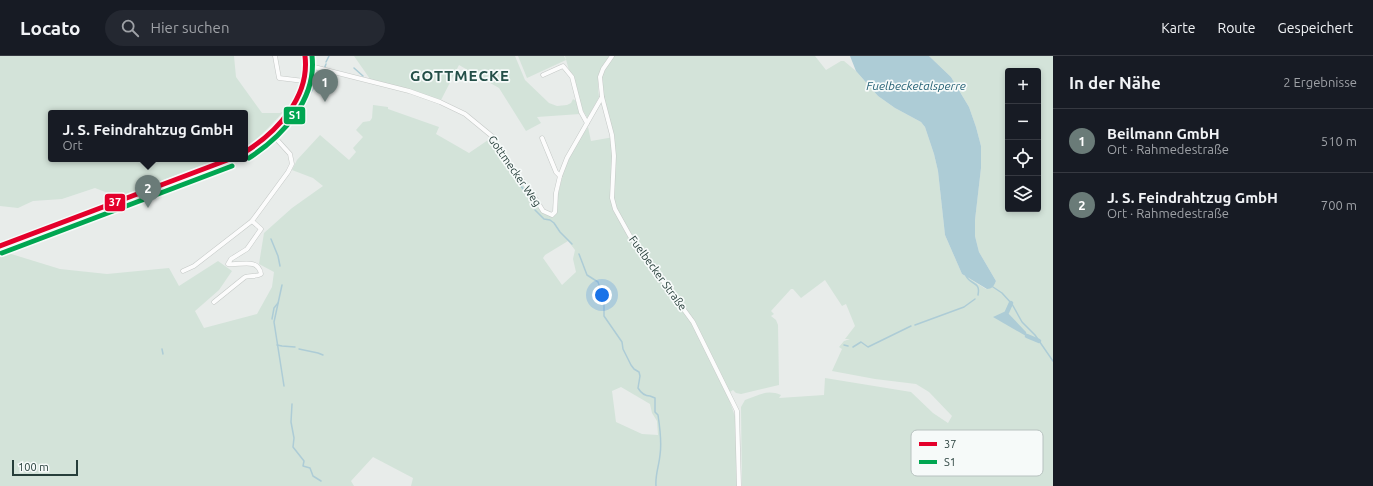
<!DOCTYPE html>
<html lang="de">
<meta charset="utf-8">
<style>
body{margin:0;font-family:Ubuntu,sans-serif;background:#242831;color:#f1f3f6}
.controls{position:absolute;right:12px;top:12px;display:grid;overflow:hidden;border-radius:4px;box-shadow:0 2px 6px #0003}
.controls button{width:36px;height:36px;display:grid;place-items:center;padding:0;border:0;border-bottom:1px solid #363941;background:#171b24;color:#f1f3f6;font:20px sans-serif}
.scale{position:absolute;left:12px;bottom:10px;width:66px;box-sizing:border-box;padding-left:4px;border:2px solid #263e3a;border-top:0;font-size:11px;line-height:14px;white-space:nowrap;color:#263e3a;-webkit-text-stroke:3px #f6faf9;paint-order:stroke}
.you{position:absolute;left:602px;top:239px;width:14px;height:14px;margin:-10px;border:3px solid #fff;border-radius:50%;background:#1a73e8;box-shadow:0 0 0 6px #1a73e833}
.badge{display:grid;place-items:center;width:26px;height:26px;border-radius:50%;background:#6a7b78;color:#fff;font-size:13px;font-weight:700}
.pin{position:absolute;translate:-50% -33px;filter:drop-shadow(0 1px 2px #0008)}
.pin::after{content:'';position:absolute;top:21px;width:14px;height:12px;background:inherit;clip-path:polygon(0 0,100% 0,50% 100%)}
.popup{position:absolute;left:48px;top:54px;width:200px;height:52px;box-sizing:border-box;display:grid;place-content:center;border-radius:4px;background:#171b24;filter:drop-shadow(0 1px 3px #0005);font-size:13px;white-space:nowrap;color:#9ea1a6}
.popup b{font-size:15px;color:#f1f3f6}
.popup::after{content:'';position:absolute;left:50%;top:100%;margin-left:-8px;border:8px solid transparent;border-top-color:#171b24}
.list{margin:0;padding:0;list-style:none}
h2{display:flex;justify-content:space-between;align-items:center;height:52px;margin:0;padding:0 16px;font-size:17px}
h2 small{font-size:13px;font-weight:400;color:#9ea1a6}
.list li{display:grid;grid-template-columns:26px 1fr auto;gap:12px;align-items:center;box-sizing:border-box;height:64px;padding:0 16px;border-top:1px solid #363941}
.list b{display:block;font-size:15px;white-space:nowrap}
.list p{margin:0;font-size:13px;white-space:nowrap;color:#9ea1a6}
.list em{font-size:13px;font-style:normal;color:#9ea1a6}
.icon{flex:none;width:22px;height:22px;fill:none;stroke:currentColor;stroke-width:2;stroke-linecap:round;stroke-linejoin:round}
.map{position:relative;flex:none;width:1053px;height:430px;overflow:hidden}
header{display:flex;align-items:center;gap:24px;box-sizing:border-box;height:56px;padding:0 20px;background:#171b24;border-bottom:1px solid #363941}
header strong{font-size:19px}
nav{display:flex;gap:22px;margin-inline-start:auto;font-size:14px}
.search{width:280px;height:36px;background:#242831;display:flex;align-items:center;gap:10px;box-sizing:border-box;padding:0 14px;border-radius:22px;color:#9ea1a6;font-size:15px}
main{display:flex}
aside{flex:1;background:#171b24}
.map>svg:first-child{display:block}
</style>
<header>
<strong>Locato</strong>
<div class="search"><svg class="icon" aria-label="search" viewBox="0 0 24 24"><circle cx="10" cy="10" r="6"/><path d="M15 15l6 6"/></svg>Hier suchen</div>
<nav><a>Karte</a><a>Route</a><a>Gespeichert</a></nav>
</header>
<main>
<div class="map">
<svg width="1053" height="430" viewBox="0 0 1053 430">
<rect width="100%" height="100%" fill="#e8ecea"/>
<!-- green -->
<g fill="#d3e3d9" fill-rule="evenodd">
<path d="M0,0H234L236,21L262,57H280L284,55C272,68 260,82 245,91V57H51V103H218L118,141L95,132L62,143L33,145L18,152L0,150Z"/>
<path d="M354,0H515L525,24L549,47L557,50L567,49L571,47L573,43L576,45L580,58L537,61L541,67L526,75L499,32L459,9L441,44L409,34L370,23Z"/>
<path d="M518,0H564L566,4L527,22Z"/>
<path d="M565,0H610L601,14L598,31L599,41L588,61H587C578,48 576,33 573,18H570Z"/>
<path d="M614,0H815L826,14L841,5H844L856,15L878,40L895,52L921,66L925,71L934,98L938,115L945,179L962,218L986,233L995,227L996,225L979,196L975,180V164L981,112V90L976,71L969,51L951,21L929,0H1053V430H742L741,351L745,344C759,339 767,333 781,339L779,342L824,339L825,322L911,336L933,357L948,367L952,360L929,336L916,328L875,323L832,315L842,293L839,291L844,285L850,283H845L855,270L846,248L842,250L825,224L801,242L793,233H791L771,255L774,258L771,260L776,264L778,269L779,329L741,338L736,337L733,334L727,338L736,363L737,430H411L413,422L373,401L351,425L354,430H0V199L8,197L60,213L107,218L169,212L179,230L218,205L232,215L219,234L195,255L204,272L257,258L272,231L274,216L259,208L264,177L292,152L323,130L313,122L292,114L297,104L320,79L349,104L356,96L353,92L363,81L356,74L363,66L370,65L372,62L373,49L388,51V53L439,71L436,78L469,97L491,82L506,108L532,139L544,158L551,160L555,159L557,156L558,138L565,111L571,96L588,71L591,85L614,81C612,68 599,33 601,22C603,14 609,7 614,0ZM1008,15H1038V153H1008ZM568,185L575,194L573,203L576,216L562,229L543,202L545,199ZM621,331L650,348L652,357L657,365L658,379L642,378L616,366L612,335Z"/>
</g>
<!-- water -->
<g fill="#adccd6">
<path d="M850,0H929L951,21L969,51L976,71L981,90V112L975,164V180L979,196L996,225C994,230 992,233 987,233L962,218L945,179L938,115L934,98L925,71L921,66L895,52L878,40L856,15Z"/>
<path d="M1006,255L1026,276L1027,280H1026L993,261Z"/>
</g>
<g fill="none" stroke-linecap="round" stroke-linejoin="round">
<!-- stream -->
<g stroke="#adccd6" stroke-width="1.5">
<path d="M326,6L329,0"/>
<path d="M354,12L363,20"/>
<path d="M264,92C269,85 275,80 281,74C296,57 319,29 326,8"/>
<path d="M512,119L519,127L528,140"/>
<path d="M535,154L544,163L550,164L554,167L560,176L572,188"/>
<path d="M271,183L278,200L280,210"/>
<path d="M579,198L587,219L598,226L600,232L604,248V260L622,286L623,293L631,309L634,313L639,316L640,320L638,332C641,337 644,340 650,340L655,342V356L658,359C660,372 662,386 660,399C659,410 655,419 656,430"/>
<path d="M966,220C970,229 981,225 978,239"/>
<path d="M282,229L274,266L284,330"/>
<path d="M993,231L1002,237L1012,248L1022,266L1035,279L1053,305"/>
<path d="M272,263L274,252L278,247"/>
<path d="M915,269L964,251L975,243"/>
<path d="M277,289L282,290L295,291"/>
<path d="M844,289L848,290"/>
<path d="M853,291L861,286L868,291L911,270"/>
<path d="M162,293L163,298"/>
<path d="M299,293L318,297L323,299"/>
<path d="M292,348L291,366L294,382L293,391L304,405L303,410L310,412L313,420L321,425"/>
</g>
<!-- canal -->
<g stroke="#adccd6" stroke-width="4.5">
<path d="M1007,256L1011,247"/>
<path d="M1027,280L1039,285"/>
</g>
<defs>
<g id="minor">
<path d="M275,0L279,22L304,25"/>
<path d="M612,0L603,13L600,21L602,41L612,79L614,100L612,142L615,153L630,180L693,266L737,355L739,430"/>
<path d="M306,9L409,35L440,46L465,58L493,81L502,99L532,137L543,155L552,159L555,156L556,137L560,120L567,102L602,41"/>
<path d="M543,19L563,10L572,21L581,56L587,67"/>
<path d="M542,82L556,116L560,120"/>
<path d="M183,215L194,210L252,165L288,116L292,108L290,98L270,76"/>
<path d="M214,246L245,221C250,219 257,221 261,218C258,201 239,210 228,208L231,203L247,193L261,173L252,165"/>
</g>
<g id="secondary">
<path d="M245,96C270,82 298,50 305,22C306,15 306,7 305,0"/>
<path d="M0,190L230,103"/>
</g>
</defs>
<!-- minor casing -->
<use href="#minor" stroke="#c5c9c7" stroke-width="5"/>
<!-- secondary casing -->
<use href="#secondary" stroke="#c5cac8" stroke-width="6"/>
<!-- minor -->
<use href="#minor" stroke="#fcfcfc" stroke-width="4"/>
<!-- secondary -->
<use href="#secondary" stroke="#fcfcfc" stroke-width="5.5"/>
<defs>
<g id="bus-1">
<path d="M245,96C277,76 310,41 305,0"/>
<path d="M0,190L230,103"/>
</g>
<g id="bus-2">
<path d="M249,102C283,80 317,43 312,0"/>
<path d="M2,197L232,110"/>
</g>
</defs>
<!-- bus-1 casing -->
<use href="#bus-1" stroke="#f6faf9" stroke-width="8"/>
<!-- bus-2 casing -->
<use href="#bus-2" stroke="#f6faf9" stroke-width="8"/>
<!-- bus-1 -->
<use href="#bus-1" stroke="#e4002b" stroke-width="5"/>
<!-- bus-2 -->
<use href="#bus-2" stroke="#00a651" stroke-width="5"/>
</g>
<g text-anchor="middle" stroke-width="3.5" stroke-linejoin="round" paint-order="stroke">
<!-- street labels -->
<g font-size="11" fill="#263e3a" stroke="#f6faf9">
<text transform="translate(515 115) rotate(55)" y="4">Gottmecker Weg</text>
<text transform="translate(658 217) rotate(54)" y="4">Fuelbecker Straße</text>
</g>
<!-- water labels -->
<g font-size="12" font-style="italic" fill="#256175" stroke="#f6faf9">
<text x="916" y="34">Fuelbecketalsperre</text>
</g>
<!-- district labels -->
<g font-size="15" font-weight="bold" letter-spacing="1" fill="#244f48" stroke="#f6faf9">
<text x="460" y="25">GOTTMECKE</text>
</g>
</g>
<!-- legend -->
<rect x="911" y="374" width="132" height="46" rx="6" fill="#f6faf9" stroke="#b8c2c0" stroke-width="1"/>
<rect x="919" y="386" width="18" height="4" fill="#e4002b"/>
<rect x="919" y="404" width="18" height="4" fill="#00a651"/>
<g font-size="11" fill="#263e3a">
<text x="944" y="392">37</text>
<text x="944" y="410">S1</text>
</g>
<g stroke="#f6faf9" stroke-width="1.5">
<rect x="283" y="50" width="23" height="19" rx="4" fill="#00a651"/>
<rect x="104" y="137" width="22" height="19" rx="4" fill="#e4002b"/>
</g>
<g font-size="11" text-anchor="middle" font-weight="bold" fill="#fff">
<text x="295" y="63">S1</text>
<text x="115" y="150">37</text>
</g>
</svg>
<div class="controls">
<button>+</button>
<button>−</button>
<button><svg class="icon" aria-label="locate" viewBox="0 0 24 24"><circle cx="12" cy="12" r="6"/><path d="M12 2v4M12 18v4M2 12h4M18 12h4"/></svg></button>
<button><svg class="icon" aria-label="layers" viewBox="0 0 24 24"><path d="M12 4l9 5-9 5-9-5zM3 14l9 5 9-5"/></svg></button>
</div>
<div class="scale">100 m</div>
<div class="you"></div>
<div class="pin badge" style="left:325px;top:46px">1</div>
<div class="pin badge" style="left:148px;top:152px">2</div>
<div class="popup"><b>J. S. Feindrahtzug GmbH</b>Ort</div>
</div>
<aside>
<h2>In der Nähe<small>2 Ergebnisse</small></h2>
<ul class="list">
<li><span class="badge">1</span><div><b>Beilmann GmbH</b><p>Ort · Rahmedestraße</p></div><em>510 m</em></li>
<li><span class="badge">2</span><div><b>J. S. Feindrahtzug GmbH</b><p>Ort · Rahmedestraße</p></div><em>700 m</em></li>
</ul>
</aside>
</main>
